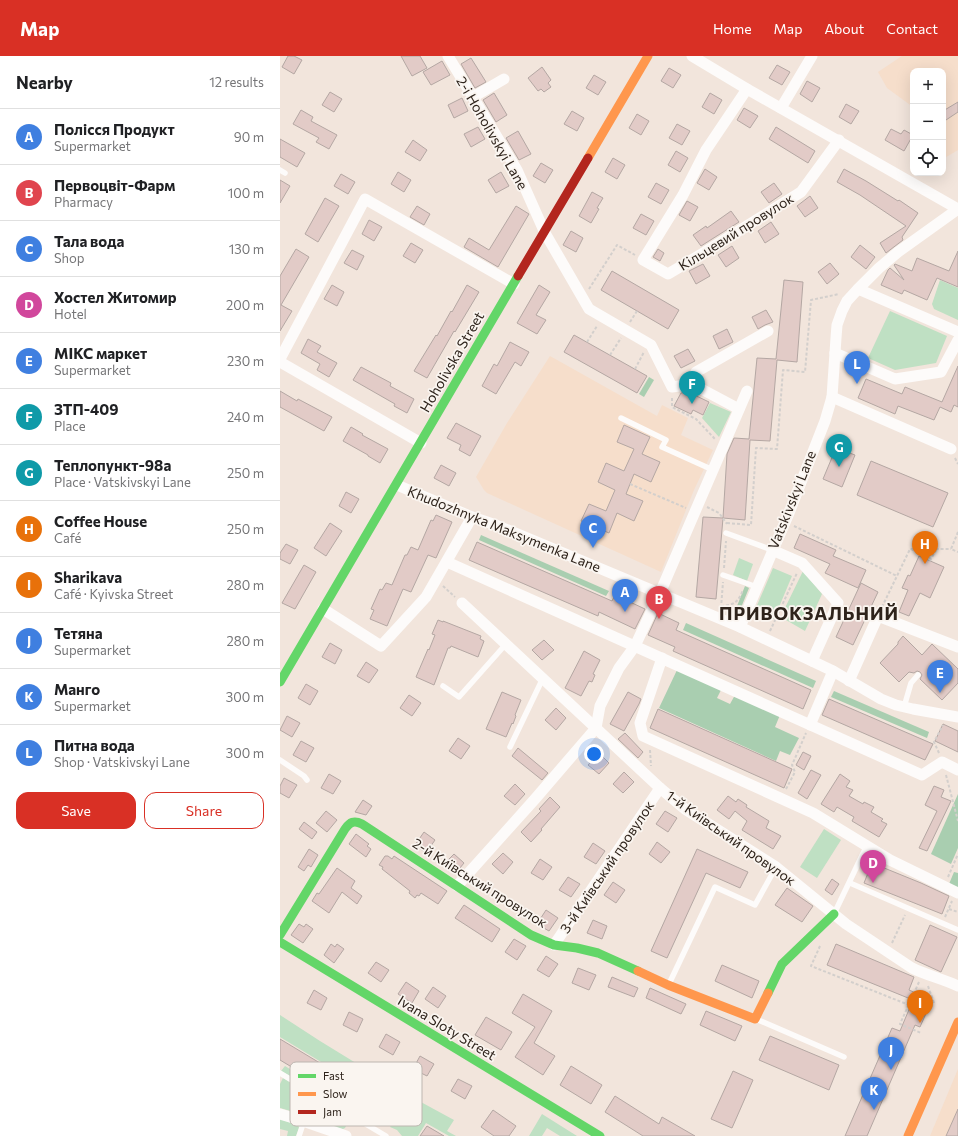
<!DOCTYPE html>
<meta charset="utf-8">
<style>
body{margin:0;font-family:Commissioner,sans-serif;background:#f6f6f6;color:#202124}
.controls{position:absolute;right:12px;top:12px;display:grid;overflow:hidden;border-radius:8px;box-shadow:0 4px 16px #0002}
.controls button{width:36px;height:36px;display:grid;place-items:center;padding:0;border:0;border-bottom:1px solid #e0e0e0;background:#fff;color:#202124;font:20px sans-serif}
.you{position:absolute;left:314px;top:698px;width:14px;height:14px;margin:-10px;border:3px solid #fff;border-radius:50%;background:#1a73e8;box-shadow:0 0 0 6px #1a73e833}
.badge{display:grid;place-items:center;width:26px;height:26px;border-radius:50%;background:#d93025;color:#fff;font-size:13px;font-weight:700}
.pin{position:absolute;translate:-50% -33px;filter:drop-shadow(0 1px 2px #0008)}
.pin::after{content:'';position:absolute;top:21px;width:14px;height:12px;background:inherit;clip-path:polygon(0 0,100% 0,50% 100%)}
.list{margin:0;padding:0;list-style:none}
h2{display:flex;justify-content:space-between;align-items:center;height:52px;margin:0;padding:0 16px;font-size:17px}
h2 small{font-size:13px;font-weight:400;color:#757577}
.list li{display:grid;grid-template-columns:26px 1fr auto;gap:12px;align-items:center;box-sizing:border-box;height:56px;padding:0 16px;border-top:1px solid #e0e0e0}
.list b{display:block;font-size:15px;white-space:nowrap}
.list p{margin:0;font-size:13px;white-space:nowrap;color:#757577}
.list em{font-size:13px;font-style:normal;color:#757577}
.actions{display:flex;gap:8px;padding:12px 16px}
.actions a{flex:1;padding:9px 0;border:1px solid #d93025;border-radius:12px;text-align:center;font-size:14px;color:#d93025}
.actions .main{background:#d93025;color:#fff}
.icon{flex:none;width:22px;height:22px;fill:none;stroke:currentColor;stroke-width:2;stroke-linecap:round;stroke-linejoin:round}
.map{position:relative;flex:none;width:678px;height:1080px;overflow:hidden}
header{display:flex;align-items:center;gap:24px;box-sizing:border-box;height:56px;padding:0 20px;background:#d93025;color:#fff}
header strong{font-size:19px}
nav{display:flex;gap:22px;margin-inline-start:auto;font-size:14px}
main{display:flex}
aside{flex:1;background:#fff}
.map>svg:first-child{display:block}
</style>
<header>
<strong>Map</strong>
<nav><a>Home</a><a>Map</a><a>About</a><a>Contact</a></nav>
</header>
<main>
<aside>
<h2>Nearby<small>12 results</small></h2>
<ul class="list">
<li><span class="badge" style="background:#3f7fe0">A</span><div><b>Полісся Продукт</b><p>Supermarket</p></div><em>90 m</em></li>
<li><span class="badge" style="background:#e0444e">B</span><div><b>Первоцвіт-Фарм</b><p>Pharmacy</p></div><em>100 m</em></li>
<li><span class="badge" style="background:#3f7fe0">C</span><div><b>Тала вода</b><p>Shop</p></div><em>130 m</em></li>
<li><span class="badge" style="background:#d1479c">D</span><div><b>Хостел Житомир</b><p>Hotel</p></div><em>200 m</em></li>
<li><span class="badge" style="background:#3f7fe0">E</span><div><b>МІКС маркет</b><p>Supermarket</p></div><em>230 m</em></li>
<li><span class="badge" style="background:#0f9aa8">F</span><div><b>ЗТП-409</b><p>Place</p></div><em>240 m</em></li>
<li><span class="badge" style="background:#0f9aa8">G</span><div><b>Теплопункт-98а</b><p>Place · Vatskivskyi Lane</p></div><em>250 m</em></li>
<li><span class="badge" style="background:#e8710a">H</span><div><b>Coffee House</b><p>Café</p></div><em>250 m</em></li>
<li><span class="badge" style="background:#e8710a">I</span><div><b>Sharikava</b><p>Café · Kyivska Street</p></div><em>280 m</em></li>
<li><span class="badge" style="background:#3f7fe0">J</span><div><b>Тетяна</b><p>Supermarket</p></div><em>280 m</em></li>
<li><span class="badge" style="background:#3f7fe0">K</span><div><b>Манго</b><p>Supermarket</p></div><em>300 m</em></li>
<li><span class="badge" style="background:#3f7fe0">L</span><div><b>Питна вода</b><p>Shop · Vatskivskyi Lane</p></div><em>300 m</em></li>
</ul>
<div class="actions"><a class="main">Save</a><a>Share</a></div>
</aside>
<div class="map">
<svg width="678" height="1080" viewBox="0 0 678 1080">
<rect width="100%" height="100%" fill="#f2e5dc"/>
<!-- built -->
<g fill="#f6decb">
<path d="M622,0H678V94L663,103V15H633V51L607,32L598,16Z"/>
<path d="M270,300L377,360L382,349L408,362L401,379L433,394L414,434L381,516L207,437L204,434L196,421L227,367Z"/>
<path d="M678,1013V1080H650Z"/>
</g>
<!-- green -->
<g fill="#bfe0c3">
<path d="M660,224L678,232V264L654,253L652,248Z"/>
<path d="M610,255L667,280L656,307L615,314L588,302Z"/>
<path d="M430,347L451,356L439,381L422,362Z"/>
<path d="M459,502L473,508L467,525L453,519Z"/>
<path d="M493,512L512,520L494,563L475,554Z"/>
<path d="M523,515L542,538L525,575L506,564L509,559L503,556Z"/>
<path d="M544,773L561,784L537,822L520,811Z"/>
<path d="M0,959L40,985L128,1039L174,1064L167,1075L176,1080H169L146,1067L138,1080H122L117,1074L110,1071L120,1054L0,981Z"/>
<path d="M5,1010L18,1018L15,1023L1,1015Z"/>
<path d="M3,1022L26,1036L14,1056L0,1052V1028Z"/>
<path d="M55,1052L70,1062L65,1072L63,1073L44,1070Z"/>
<path d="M262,1058L297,1080H280L267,1072L262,1080H249Z"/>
<path d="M0,1063L18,1069L19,1072L16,1080H7L8,1075L0,1073Z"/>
</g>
<!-- forest -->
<g fill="#a9ceb0">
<path d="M369,321L374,324L364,341L359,338Z"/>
<path d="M201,479L329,535L326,540L199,484Z"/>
<path d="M465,530L469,532L458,559L443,553L444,551L455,555Z"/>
<path d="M406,567L536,625L533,632L403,574Z"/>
<path d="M397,614L441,634L437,642L450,648L455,639L500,659L495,671L519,682L510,699L500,695L496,705L379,652Z"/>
<path d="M554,635L649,676L647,682L551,641Z"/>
<path d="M678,738V792L671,808L651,798Z"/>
<path d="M674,816L678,817V832L669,828Z"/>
</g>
<!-- building -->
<g fill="#e2cbc7" stroke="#b4a7a3">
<path d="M8,0H14L22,4L14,18L2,11Z"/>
<path d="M121,0H140L147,12L132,20Z"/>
<path d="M191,2L206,26L195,32L181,8Z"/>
<path d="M162,5L170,19L151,29L143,16Z"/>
<path d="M497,9L510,16L502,29L489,22Z"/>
<path d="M262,11L271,24L268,27L271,31L264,36L261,33L258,35L248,22Z"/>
<path d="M389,12L401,19L393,32L381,25Z"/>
<path d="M314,19L326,26L318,39L306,32Z"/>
<path d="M527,25L540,32L532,46L520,38Z"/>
<path d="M50,36L62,43L54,56L42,49Z"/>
<path d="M214,37L227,59L216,66L203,44Z"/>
<path d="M430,37L442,44L434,58L422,51Z"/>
<path d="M182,42L188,55L174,62L168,49Z"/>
<path d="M678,46V56L663,66V55Z"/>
<path d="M566,48L579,55L571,68L559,61Z"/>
<path d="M464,52L478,60L470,72L457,64Z"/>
<path d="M21,54L33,61L31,65L57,79L49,93L36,86L39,82L13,68Z"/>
<path d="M292,55L304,62L297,75L284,68Z"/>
<path d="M357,58L369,65L361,79L349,72Z"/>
<path d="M397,68L410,75L402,89L389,82Z"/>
<path d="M198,71L205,83L191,91L184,78Z"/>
<path d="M496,71L535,95L528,107L489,83Z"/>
<path d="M611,73L621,78L624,74L633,79L624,95L605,84Z"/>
<path d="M238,75L251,98L239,104L226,82Z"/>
<path d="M0,83L25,97L17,111L0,101Z"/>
<path d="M133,84L147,94L140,105L125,96Z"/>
<path d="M396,95L408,102L400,116L388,109Z"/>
<path d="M333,102L345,109L337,123L325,116Z"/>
<path d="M261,107L273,114L265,127L253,120Z"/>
<path d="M425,113L437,121L429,134L417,127Z"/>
<path d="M564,113L586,125L618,145L619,144L638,157L622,181L623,184L606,197L600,187L626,170L580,139L557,126Z"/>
<path d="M118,116L131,124L124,136L111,128Z"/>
<path d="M221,116L229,130L216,137L208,124Z"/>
<path d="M61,118L75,126L68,138L54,130Z"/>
<path d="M0,124L10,130L0,147Z"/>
<path d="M376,127L389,134L381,148L368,141Z"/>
<path d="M494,127L502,138L489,147L481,136Z"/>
<path d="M312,136L323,142L317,152L319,153L311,167L299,160Z"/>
<path d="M530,140L538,152L525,161L517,150Z"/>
<path d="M45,142L59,150L38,186L25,178Z"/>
<path d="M407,145L418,151L410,165L399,159Z"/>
<path d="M137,150L150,158L144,169L130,161Z"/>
<path d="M236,150L249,158L218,211L184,191L189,182L209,194Z"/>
<path d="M451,155L459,166L421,190L413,179L426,170L427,172Z"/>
<path d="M361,158L374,165L366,179L353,172Z"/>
<path d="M89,164L102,171L94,185L82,178Z"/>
<path d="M491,166L499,178L485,187L478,175Z"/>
<path d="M291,175L303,182L296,196L283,189Z"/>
<path d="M131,187L143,194L135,207L123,200Z"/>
<path d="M580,189L595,201L586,213L571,201Z"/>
<path d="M452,190L459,202L446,211L438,199Z"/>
<path d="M16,193L29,201L1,249L12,255L0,275V220Z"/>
<path d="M378,193L384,197L380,205L373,201Z"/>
<path d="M72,194L84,200L77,214L64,207Z"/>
<path d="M678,195V231L657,222L647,244L624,234L622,238L601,229L608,214L610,212L624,224L614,209L615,208L632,215L637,202L669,215Z"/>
<path d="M550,207L559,218L547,228L538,216Z"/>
<path d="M423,208L430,220L416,228L409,215Z"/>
<path d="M332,215L399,254L388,273L321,234Z"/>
<path d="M504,224L523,226L517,306L497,304L490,385L470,384L465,464L443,462L436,543L416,541L423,461L443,462L447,398L454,382L469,383L477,302L496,303Z"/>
<path d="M52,229L64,236L57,250L44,243Z"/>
<path d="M187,229L199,236L175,276L174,275L147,322L134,315L156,279L157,280L171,255L172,256Z"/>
<path d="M259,229L270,236L256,259L266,264L257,278L237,267Z"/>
<path d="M486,254L493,266L485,269L478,273L472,261Z"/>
<path d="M447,273L453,286L439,293L433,280Z"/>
<path d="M294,279L367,320L357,337L284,296Z"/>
<path d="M28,283L41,290L37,296L57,307L49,321L37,314L40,308L21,297Z"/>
<path d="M230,286L249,296L241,310L235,306L216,338L202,330L214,308L217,310Z"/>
<path d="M408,293L415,305L401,312L394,300Z"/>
<path d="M678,310V351L674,349L671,356L660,351L654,364L618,350L615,358L578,342L586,323L622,338L625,331L662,346Z"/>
<path d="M81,311L111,327L110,330L134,343L127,357L114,350L115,348L73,324Z"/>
<path d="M0,335L17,345L18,343L52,361L44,375L0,351Z"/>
<path d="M408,336L429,346L423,359L413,354L411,358L394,350L401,337Z"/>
<path d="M176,367L201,380L190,400L179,394L181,389L167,382Z"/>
<path d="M344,369L370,381L362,398L380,406L371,426L354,418L346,438L363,445L354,465L337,457L329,477L301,465L309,448L326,455L335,434L318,426L326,407L344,415L354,393L337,386Z"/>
<path d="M71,371L83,378L82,379L108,393L100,407L88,400V399L63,385Z"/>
<path d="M556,392L575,399L562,431L543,423Z"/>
<path d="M591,405L668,437L653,471L577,439Z"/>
<path d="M161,409L176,417L169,430L154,422Z"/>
<path d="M66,436L79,443L71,457L59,450Z"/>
<path d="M156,459L172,466L156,502L148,499L131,536L123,533L107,570L90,563L94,554L91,553L100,533L102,534L106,527L112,529L125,499H127L131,491L138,494L151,464L153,465Z"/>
<path d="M50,467L62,475L46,500L34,492Z"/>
<path d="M520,478L556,494L553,500L586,514L578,532L545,517L550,508L514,492Z"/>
<path d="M197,486L332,545L335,539L365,553L355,573L319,556L318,560L189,504Z"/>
<path d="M6,488L18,494L10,508L0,503V497Z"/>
<path d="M639,500L664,511L650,542L640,537L629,560L619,556L628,534L622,532L628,519L630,520Z"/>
<path d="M24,509L36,516L15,553L2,547Z"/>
<path d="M581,527L598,536L573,589L556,581Z"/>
<path d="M378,557L399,567L396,574L531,634L523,653L393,595L395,591L368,579Z"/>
<path d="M158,564L163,566V565L201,580L200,583L204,585L198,601L171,590L170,592H168L154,629L136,621L148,593L149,594L155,579L152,578Z"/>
<path d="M623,580L642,599L652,588L653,589L678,613V627L662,644L640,623L642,619L640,616L637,615L634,617L629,616L619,626L600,607L618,588V586Z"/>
<path d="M264,584L274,594L262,604L252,594Z"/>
<path d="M50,587L62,594L55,608L42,601Z"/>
<path d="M304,595L320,604L313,618L315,619L312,626L309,625L301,640L285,632Z"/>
<path d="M86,606L98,614L89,627L77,620Z"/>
<path d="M26,628L38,635L30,649L18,642Z"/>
<path d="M222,636L241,644L235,659L236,660L233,668L232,667L226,681L206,673Z"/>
<path d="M348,636L361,643L359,648L344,675L330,668Z"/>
<path d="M129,639L141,647L132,660L120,652Z"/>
<path d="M549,643L653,688L645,704L542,659Z"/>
<path d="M276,652L286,662L276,674L265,664Z"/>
<path d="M378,653L512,713L504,732L370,672Z"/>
<path d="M7,660L20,667L12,681L0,674Z"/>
<path d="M663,668L678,675V696L655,685Z"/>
<path d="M345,677L363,696L358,702L338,683Z"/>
<path d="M178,682L190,690L181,703L169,695Z"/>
<path d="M21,685L34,692L26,706L13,699Z"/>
<path d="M238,692L268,717L262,724L232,700Z"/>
<path d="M523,696L531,700L524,714L516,709Z"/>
<path d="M319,697L329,707L319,718L308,709Z"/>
<path d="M531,714L541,719L527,743L518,737Z"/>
<path d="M344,716L354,726L343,737L333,728Z"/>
<path d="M49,718L61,725L53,738L41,732Z"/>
<path d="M560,718L570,725L566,731L573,734L569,740L583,748L584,746L594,751L591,756L603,763L601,765L607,768L599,781L572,765L574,761L557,751L554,756L541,748Z"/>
<path d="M4,722L17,729L9,742L0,737V730Z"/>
<path d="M235,728L245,738L235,749L224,740Z"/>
<path d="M654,730L664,734L661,741L671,745L647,795L639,792L657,755L645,749Z"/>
<path d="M448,740L456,746L458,743L467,749L466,751L489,765L486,772L501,780L493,793L462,774L467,765L455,755L449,763L437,754Z"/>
<path d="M270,741L280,751L261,773L262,774L251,786L241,776L261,755L259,753Z"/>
<path d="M83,744L92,750L86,759L75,756Z"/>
<path d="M46,755L57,764L47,776L36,767Z"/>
<path d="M385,755L397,762L388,776L376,768Z"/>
<path d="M24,766L37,776L32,783L19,773Z"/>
<path d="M144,776L155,784L146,797L135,789Z"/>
<path d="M76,778L89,788L87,790L91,793L86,801L69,788Z"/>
<path d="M377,786L390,796L381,807L369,798Z"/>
<path d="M313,787L325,795L316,808L304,801Z"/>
<path d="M29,793L38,799L31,811L28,809L24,815L18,811Z"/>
<path d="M417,793L468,816L460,832L426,817L387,902L371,895Z"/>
<path d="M223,797L233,806L223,818L212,808Z"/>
<path d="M174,798L184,807L175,818L163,809Z"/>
<path d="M105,800H108L112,803L114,800L167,835L158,848L141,837L139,840L137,839L135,842L129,837L130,835L102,813L103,811L99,809Z"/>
<path d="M260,803L272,811L263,824L251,817Z"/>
<path d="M592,807L641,827L669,840L662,858L584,827Z"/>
<path d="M57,812L75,825L71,832L82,840L77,848L62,836L49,857L32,845L37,837L39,838Z"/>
<path d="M288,821L300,828L291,841L279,834Z"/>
<path d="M552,823L559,828L552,839L545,834Z"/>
<path d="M333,826L345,834L336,847L324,839Z"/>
<path d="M507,832L533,850L522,866L495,849Z"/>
<path d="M184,849L220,873L212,886L175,862Z"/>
<path d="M266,854L278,862L269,875L257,868Z"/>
<path d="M313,864L327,870L322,883L307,877Z"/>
<path d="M19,868L24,871L26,868L33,873L23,887L11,879Z"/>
<path d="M650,869L677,881L661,916L635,904Z"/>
<path d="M234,883L246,890L237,904L225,896Z"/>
<path d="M51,888L55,891L57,888L64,893L54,907L44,899Z"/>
<path d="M556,888L634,921L629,934L652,944L640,971L635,969L587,1080H565L612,972L620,975L633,944L547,909Z"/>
<path d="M266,900L278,908L269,921L257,914Z"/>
<path d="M96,906L109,914L101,926L88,917Z"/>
<path d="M442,909L479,925L472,942L435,925Z"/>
<path d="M298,912L316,919L309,934L292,927Z"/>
<path d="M332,921L358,932L354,941L328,931Z"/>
<path d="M126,926L139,935L132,947L118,938Z"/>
<path d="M153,931L166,940L158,952L145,943Z"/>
<path d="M370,932L406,948L401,958L366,942Z"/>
<path d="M34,934L47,942L41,954L27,947Z"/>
<path d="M243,938L272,955L254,987L275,1000L263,1019L235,1001L255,971L232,957Z"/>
<path d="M426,955L462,970L455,985L420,969Z"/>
<path d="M69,956L83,963L77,976L63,969Z"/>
<path d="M206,961L232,976L221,994L195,979Z"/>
<path d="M106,978L120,986L113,999L99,991Z"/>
<path d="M490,980L559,1009L549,1034L479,1004Z"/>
<path d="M0,983L118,1054L108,1069L0,1004Z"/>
<path d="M140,1000L154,1008L147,1020L133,1013Z"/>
<path d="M291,1010L322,1029L311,1048L280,1029Z"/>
<path d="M453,1015L473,1024L452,1072L431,1063Z"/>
<path d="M178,1023L192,1030L185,1043L171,1035Z"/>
<path d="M335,1040L379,1068L382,1061L415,1080H363L325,1056Z"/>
<path d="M678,1053V1080H666Z"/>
<path d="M213,1054L236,1070L229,1080H214L201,1071Z"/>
<path d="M147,1070L164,1080H140Z"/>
</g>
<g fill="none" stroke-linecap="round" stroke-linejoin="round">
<!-- path -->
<g stroke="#d3cfcc" stroke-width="2" stroke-dasharray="3 2" stroke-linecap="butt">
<path d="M309,233L337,189L355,199"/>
<path d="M350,266L357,255"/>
<path d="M307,286L317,270"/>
<path d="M330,299L341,282"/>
<path d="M355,313L364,296"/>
<path d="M392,342V351L416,363L435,383"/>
<path d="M675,402L678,408"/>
<path d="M350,428L406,452"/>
<path d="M427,451L439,457L447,468"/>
<path d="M447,467L471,469L476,392L497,393L503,314L525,316L531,244L559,238"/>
<path d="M514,470L617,520"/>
<path d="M678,476L671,493L678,496"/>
<path d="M631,493L651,503"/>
<path d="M650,505L656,494"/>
<path d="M444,512L446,485"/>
<path d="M163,530L175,541"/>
<path d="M441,550C455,549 458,546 463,534"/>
<path d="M602,551L630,493H671"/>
<path d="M441,552L443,526"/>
<path d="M490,575L517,517"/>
<path d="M370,694L371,710"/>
<path d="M659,697L654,686L663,669"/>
<path d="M666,719L678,765"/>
<path d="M506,733L515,716L512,709L526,677"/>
<path d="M668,821L678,798"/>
<path d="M669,853L678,856"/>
<path d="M665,861L672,845"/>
<path d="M612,887L625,859"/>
<path d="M540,890L531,910L629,949"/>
<path d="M639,926L620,968L641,977"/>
<path d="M648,930L654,947"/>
</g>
<!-- lane -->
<g stroke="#fdfbfa" stroke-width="5.5">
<path d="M0,114L5,117"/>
<path d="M341,362L386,384L382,391L433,414"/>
<path d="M446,477L492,494"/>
<path d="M443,519L477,531"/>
<path d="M163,630L179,641L226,588"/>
<path d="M624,651L631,627L638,619"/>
<path d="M230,691L263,622"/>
<path d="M0,704L24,720L27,724"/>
<path d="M570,827L678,874"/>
<path d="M554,858L587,789"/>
<path d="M389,928L435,831L475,849L496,811"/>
<path d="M476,963L564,1001"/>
<path d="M0,1017L106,1080"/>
<path d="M19,1080L24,1065"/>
</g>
<!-- street -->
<g stroke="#fdfbfa" stroke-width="11">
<path d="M168,0L237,114L265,177L309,253L371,289L392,331L412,328L459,353"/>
<path d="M412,0L467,33L678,153"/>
<path d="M467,33L426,94L403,139L363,204L388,218L425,196L521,136L559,84"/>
<path d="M193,41L224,23"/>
<path d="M501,52L532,0"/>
<path d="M578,233L678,276"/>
<path d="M555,297L615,323L661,316L678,284"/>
<path d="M0,303L85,143L234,228"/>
<path d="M0,306L141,387"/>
<path d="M412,328L416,316L488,275"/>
<path d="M552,341L671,393"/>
<path d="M117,429L192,461L216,469L460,571L532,605L553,615L601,643L616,649L633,653L678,661"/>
<path d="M492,494L522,507L558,547L532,605"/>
<path d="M167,506L642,719L662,706L678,714"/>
<path d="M182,547L380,732L405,753L496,811L566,868L632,912C646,919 663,923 678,930"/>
<path d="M43,553L101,590L146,541L192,461"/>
<path d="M460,571L509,457L545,365L552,341L556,282L557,269L562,255L567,245L578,233L599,212L618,196L678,153"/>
<path d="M382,602L360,667L363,680L533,757L610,804L678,837"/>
<path d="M569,625L598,560L678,591"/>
<path d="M530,669L553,615"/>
<path d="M177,830L255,743L316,672L320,650L339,612L355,590L380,537L467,335"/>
<path d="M274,889L380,732"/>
<path d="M0,1058L20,1064L66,1080"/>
</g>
<!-- fast -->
<g stroke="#63d668" stroke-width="9">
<path d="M0,626L238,220"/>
<path d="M0,879L65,773C70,766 74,764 82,768L251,879L274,889L297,892L318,897L358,915"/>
<path d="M0,886L320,1080"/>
<path d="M488,937L502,908L554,858"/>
</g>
<!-- slow -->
<g stroke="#ff974d" stroke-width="9">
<path d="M308,102L368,0"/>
<path d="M358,915L388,929L475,963L488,937"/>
<path d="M628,1080L678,966"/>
</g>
<!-- jam -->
<path stroke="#b3261e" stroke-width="9" d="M238,220L308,102"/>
</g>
<g text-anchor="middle" stroke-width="3.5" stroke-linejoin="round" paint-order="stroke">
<!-- street labels -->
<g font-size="14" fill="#2e231b" stroke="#faf5f0">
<text transform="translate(212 77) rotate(60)" y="5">2-i Hoholivskyi Lane</text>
<text transform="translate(456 176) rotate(-32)" y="5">Кільцевий провулок</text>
<text transform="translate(172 306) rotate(-60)" y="5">Hoholivska Street</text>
<text transform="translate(512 444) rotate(-68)" y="5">Vatskivskyi Lane</text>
<text transform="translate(224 473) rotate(22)" y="5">Khudozhnyka Maksymenka Lane</text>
<text transform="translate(451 782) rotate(35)" y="5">1-й Київський провулок</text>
<text transform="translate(327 811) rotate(-56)" y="5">3-й Київський провулок</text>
<text transform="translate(200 827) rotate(32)" y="5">2-й Київський провулок</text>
<text transform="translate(167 972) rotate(31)" y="5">Ivana Sloty Street</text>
</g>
<!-- district labels -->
<g font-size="18" font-weight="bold" letter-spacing="1" fill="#2e231b" stroke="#faf5f0">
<text x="529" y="564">ПРИВОКЗАЛЬНИЙ</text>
</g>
</g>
<!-- legend -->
<rect x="10" y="1006" width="132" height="64" rx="6" fill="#faf5f0" stroke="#bdb6b0" stroke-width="1"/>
<rect x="18" y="1018" width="18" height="4" fill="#63d668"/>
<rect x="18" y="1036" width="18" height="4" fill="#ff974d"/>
<rect x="18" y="1054" width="18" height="4" fill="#b3261e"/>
<g font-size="11" fill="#2e231b">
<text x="43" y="1024">Fast</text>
<text x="43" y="1042">Slow</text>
<text x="43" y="1060">Jam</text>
</g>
</svg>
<div class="controls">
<button>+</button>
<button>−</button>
<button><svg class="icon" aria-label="locate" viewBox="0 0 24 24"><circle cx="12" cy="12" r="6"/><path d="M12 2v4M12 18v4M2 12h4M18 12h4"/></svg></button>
</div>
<div class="you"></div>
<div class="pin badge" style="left:345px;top:556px;background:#3f7fe0">A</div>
<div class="pin badge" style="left:379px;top:563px;background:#e0444e">B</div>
<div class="pin badge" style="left:313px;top:492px;background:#3f7fe0">C</div>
<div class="pin badge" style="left:593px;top:827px;background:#d1479c">D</div>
<div class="pin badge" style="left:660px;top:637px;background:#3f7fe0">E</div>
<div class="pin badge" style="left:412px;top:348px;background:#0f9aa8">F</div>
<div class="pin badge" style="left:559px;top:411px;background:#0f9aa8">G</div>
<div class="pin badge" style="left:645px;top:508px;background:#e8710a">H</div>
<div class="pin badge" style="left:640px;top:967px;background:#e8710a">I</div>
<div class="pin badge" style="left:611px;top:1014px;background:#3f7fe0">J</div>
<div class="pin badge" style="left:594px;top:1054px;background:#3f7fe0">K</div>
<div class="pin badge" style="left:577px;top:328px;background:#3f7fe0">L</div>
</div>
</main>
